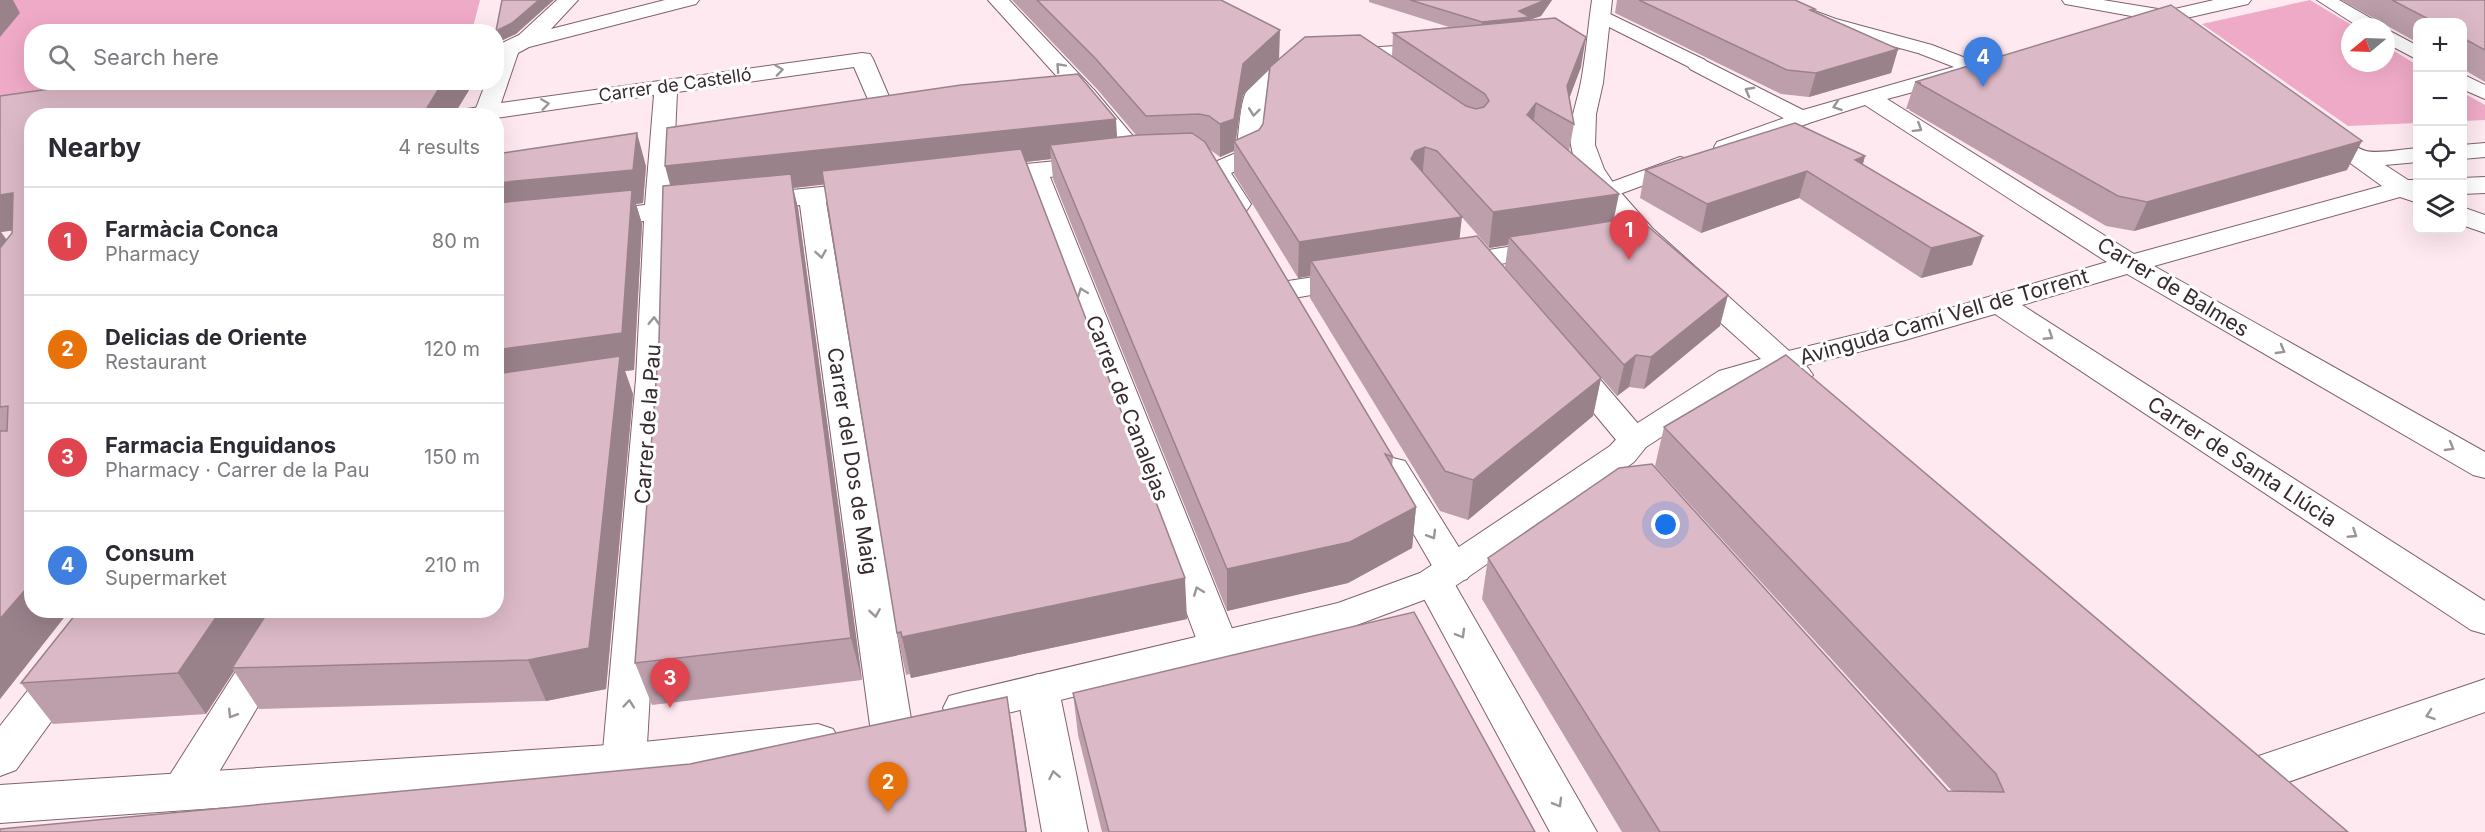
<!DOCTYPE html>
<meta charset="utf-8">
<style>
body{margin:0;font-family:Inter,sans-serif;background:#f7f7f7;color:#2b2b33}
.controls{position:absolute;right:18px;top:18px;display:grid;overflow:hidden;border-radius:12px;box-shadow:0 6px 24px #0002}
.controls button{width:54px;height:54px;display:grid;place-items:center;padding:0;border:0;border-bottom:2px solid #e1e1e2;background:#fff;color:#2b2b33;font:30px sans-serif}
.compass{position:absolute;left:2341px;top:18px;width:54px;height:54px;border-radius:50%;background:#fff;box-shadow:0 6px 24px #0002;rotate:251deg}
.you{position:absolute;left:1666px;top:525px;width:21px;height:21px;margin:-15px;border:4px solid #fff;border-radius:50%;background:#1a73e8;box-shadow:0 0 0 9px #1a73e833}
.badge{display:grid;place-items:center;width:39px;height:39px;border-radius:50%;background:#357d83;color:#fff;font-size:20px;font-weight:700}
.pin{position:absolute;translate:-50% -50px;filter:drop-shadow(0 2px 3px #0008)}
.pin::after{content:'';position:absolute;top:32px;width:21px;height:18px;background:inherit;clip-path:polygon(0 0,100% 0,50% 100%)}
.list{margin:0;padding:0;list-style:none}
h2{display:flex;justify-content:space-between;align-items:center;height:78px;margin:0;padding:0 24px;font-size:26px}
h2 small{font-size:20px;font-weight:400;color:#7c7c81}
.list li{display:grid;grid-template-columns:39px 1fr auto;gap:18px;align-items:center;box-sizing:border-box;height:108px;padding:0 24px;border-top:2px solid #e1e1e2}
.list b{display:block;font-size:22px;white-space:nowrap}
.list p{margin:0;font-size:20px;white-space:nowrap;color:#7c7c81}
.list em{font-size:20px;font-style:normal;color:#7c7c81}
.icon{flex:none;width:33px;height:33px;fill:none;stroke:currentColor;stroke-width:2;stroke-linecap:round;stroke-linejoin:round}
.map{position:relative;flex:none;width:2485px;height:832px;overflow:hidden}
.search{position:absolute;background:#fff;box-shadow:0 6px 24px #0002;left:24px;top:24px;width:480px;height:66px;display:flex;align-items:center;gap:15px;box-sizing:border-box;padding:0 21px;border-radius:24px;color:#7c7c81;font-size:22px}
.panel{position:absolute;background:#fff;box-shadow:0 6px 24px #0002;left:24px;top:108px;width:480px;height:510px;border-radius:24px}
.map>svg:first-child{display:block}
</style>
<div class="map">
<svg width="2485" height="832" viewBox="0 0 2485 832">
<rect width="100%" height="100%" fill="#ffe9f1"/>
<!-- green -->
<g fill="#efaac7">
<path d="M0,0H480L472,31L32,32V82L156,83L0,102Z"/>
<path d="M2310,0L2355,27H2350V63H2386V46L2417,65V123L2348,126L2202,24Z"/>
<path d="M2462,92L2485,105V120L2463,121Z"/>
</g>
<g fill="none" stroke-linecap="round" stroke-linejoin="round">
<defs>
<g id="pedestrian">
<path d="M1759,0H1785L1836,19L1932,45L1981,64L1984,68L1981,72H1967L1918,53L1822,27L1762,4Z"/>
<path d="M2062,0H2103L2164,10L2171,12L2173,16L2171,20L2164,22L2071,5L2065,4Z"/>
<path d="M2317,0H2339L2379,23L2381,27H2359Z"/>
<path d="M1610,14L1705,60L1708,64L1705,68H1691L1603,24L1601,20L1603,16Z"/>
<path d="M2386,29L2418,46V60L2386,43Z"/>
<path d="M2462,74L2485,85V99L2462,89Z"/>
<path d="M487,106L494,108L498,112L495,116H451L453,111Z"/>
<path d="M1801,112L1809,113L1812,118L1809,123L1733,152L1725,154L1717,152L1714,147L1717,142Z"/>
<path d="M1680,157L1688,159L1691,164L1688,169L1606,199L1598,197L1594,192L1598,187Z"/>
</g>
<g id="minor">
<path d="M557,0H578L551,29L665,0H699L696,4L529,47L518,53L501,103L862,53L870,54L873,59L899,120L895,125L887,127L879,125L854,67L677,92L672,202L871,182L880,185L884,190L880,195L826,202L912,725L906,737L891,742L876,737L870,725L800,205L671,218L668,379L646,762L640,775L624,780L608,775L602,762L636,379L644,221L594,226L585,224L581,218L585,212L645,205L654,95L496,118V116H473L486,82H496V46L519,35Z"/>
<path d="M988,0H1009L1095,91L1148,154L1151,159L1148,164L1139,166L1130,164L1079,101Z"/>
<path d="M2214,0H2251L2248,4L2138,29L2131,27L2128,23L2131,19Z"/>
<path d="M1436,43L1444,44L1447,49L1444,54L1304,65L1267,97L1260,157L1257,162L1231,173L1251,204L1247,210L1238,212L1229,210L1204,170L1208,165L1236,153C1239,135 1239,114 1244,97C1248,83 1284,56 1298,53Z"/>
<path d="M1698,57L1803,110L1950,68L1958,66L1966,68L1969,73L1966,78L1887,99L2134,254L2382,186L2310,134L2306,129L2310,124C2336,117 2346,146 2366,151C2378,154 2404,149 2418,148V162L2385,165L2408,180H2418V203L2400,197L2154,266L2485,452V478L2473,475L2127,274L2022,305L2485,601V634L2471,630L1995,314L1905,340L1783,371L1772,369L1767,362L1772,355L1883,328L2107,262L1865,105L1809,123L1801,125L1793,123L1690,69L1687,64L1690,59Z"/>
<path d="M2485,143V157L2462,159V145Z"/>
<path d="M1097,157L1106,159L1109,164L1106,169L1050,177L1239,646L1233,656L1219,661L1205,656L1199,646L1025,179L985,184L976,181L972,176L976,171L985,168Z"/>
<path d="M2485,177V193L2462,194V178Z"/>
<path d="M2462,207L2485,215V233L2462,225Z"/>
<path d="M1552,240L1562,242L1566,248L1562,254L1451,272L1441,270L1437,264L1441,258L1451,256Z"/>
<path d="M1353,271L1363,274L1367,280L1363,286L1288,299L1278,296L1274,290L1278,284L1288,281Z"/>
<path d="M1569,354L1580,356L1646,433L1651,440L1646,447L1634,450L1622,447L1558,370L1553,363L1558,356Z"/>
<path d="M1393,458L1405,461L1473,570L1467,579L1454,583L1597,832H1550L1415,582L1420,573L1434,569L1376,469L1381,461Z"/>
<path d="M91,610H132L16,770L0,776V726Z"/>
<path d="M275,610H315L200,804L184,809L168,804L162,791L168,778Z"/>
<path d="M1038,674L1053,679L1059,690L1088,832H1042L1017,690L1023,679Z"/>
<path d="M2485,679V712L2263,791L2247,786L2241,773L2247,760Z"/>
</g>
<g id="tertiary">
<path d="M1592,0H1612L1603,83L1596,114L1595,145L1604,169L1616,187L1652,228L1808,368L1813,375L1808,382C1795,385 1788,383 1777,374L1741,385L1646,447L1634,462L1448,591L1346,629L964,724L949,720L943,708L949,696L964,692L1338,603L1420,573L1610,446L1622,433L1719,371L1761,359C1714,315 1579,206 1571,145C1568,123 1577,103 1581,82C1586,55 1588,27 1592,0Z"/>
<path d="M818,724L833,729L840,741L833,753L818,758L624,780L0,823V785L624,744Z"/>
</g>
</defs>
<!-- pedestrian casing -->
<use href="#pedestrian" stroke="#80616e" stroke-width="2"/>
<!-- minor casing -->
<use href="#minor" stroke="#80616e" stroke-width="2"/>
<!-- tertiary casing -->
<use href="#tertiary" stroke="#80616e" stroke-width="2"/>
<!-- pedestrian -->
<use href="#pedestrian" fill="#fff" fill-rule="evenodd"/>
<!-- minor -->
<use href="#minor" fill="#fff" fill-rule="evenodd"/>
<!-- tertiary -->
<use href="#tertiary" fill="#fff" fill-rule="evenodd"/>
</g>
<!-- wall -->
<g fill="#bd9fab" fill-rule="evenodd">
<path d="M1012,0H1221L1279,59L1392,56L1393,33L1449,27L1369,2V0H1552L1541,16L1530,20L1581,67L1569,99L1574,124L1569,151L1613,221L1720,326L1644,389L1629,387L1617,396L1505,267L1508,245L1489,248L1433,184L1459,238L1601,378L1593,416L1468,520L1440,511L1310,298V276L1298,278L1234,174V150V151L1220,157L1209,149L1393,457L1392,467L1416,507L1412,548L1348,583L1227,611L1053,179L1051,159L1026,162L1187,619L911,678L910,674L906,675L897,633L824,184L793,188L798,208L862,680L652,705L635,663L659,341L663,186L1136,135L1097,89ZM1269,70L1263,124L1259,130L1236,140L1243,95Z"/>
<path d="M1617,0H1795L1815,9L1814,11L1898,49L1891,73L1809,97L1781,94L1615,13Z"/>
<path d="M2341,0H2485V82L2463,69V22H2418V43Z"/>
<path d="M99,82H474L458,108L451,110L450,113L451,116H32V610H70L0,699V96ZM12,230V233L7,240L1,232Z"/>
<path d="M1915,82L2347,170L2134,231L2106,226L1909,110L1910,109H1906Z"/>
<path d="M1865,156L1863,164L1972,265L1921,278L1799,198L1701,233L1640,198L1645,170Z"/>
<path d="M646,166L643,203L636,204L642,224L634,370L625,371L633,394L606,689L546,701L259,709L234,671L206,714L53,724L21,683L496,610Z"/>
<path d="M1664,427L2348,832H1622L1482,599L1488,558L1948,791H1952L1655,466Z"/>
<path d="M1073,693L1535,832H1102L1078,735Z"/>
</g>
<!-- shaded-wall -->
<g fill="#9a828b">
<path d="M0,0H13L20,13L0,37Z"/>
<path d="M539,0H554L516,34L499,42L496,32Z"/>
<path d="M1544,0H1552L1541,16L1480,37L1482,22L1519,11Z"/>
<path d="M1280,30L1279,60L1243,95L1235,143L1234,141V151L1220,157V124L1243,64Z"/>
<path d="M1586,37L1581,67L1562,117L1567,86Z"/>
<path d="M1898,49L1891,73L1809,97L1816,73Z"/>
<path d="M438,82H474L458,108L451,110L450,113L451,116H422Z"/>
<path d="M1536,103L1532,135L1527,115Z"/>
<path d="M1116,119L1118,152L1050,145L1051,159L793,188L798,208L862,680L851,638L674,200L665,166Z"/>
<path d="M637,133L646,166L643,203L636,204L642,224L634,370L625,371L633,394L606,689L546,701L528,660L496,390V183Z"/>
<path d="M2362,141L2347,170L2134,231L2147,202Z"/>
<path d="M1425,147L1422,181L1411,159L1415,151Z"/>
<path d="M1865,156L1857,184L1855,160Z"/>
<path d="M1807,171L1799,198L1701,233L1707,204Z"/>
<path d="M13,193L32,228L1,232L13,250L0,267V195Z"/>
<path d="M1619,194L1612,228L1509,237L1508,245L1489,248L1493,212Z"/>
<path d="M1462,217L1458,252L1311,261L1310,276L1298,278L1299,242Z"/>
<path d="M1983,236L1972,265L1921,278L1931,248Z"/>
<path d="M1728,295L1720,326L1644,389L1651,357Z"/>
<path d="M1636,355L1629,387L1617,396L1624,365Z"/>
<path d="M1601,378L1593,416L1468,520L1473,480Z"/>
<path d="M1416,507L1412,548L1348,583L1227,611V569Z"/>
<path d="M1185,578L1187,619L911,678L902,637Z"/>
<path d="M32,582V610H70L0,699V619Z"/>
<path d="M221,610H273L232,668L234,671L206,714L178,673Z"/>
<path d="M1007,697L1014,739L1027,832H1026Z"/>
</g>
<!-- building -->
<g fill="#dcb9c7" stroke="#9a828b" stroke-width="1.5">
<path d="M502,0H539L512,23L496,31Z"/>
<path d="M1037,0H1221L1280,30L1243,64L1234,119L1220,124L1209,116L1199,114L1146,116L1095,58Z"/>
<path d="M1410,0H1544L1543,1L1519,11L1530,17L1482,22Z"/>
<path d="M1639,0H1795L1815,9L1810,10L1898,49L1816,73L1787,70Z"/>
<path d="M2392,0H2485V50L2463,38V22H2434Z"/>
<path d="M2171,5L2362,141L2147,202L2118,196L1918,83H1921L1915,82Z"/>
<path d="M1555,18L1586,37L1567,86L1574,124L1536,103L1527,115L1619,194L1493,212L1437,151L1425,147L1415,151L1411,159L1462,217L1299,242L1234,141L1259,130L1263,124L1270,67L1305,37L1360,35L1466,106L1476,109L1484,107L1489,101L1485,94L1393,33Z"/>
<path d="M1078,74L1116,119L665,166L667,128L961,85Z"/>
<path d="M99,82H438L437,86L440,87L422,116H32V582L0,619V431H7L8,406L0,407V248L12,233L13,193L0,195V96Z"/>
<path d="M1795,123L1865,156L1855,160L1983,236L1931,248L1807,171L1707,204L1645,170Z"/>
<path d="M637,133L633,170L496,183V154Z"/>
<path d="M1192,133L1205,142L1393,457L1385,454L1416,507L1350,542L1227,569L1050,145L1138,135Z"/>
<path d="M1021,149L1185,578L902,637L901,632L897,633L822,171Z"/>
<path d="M791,174L851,638L635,663L659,341L663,186Z"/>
<path d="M632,190L622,333L496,350V203Z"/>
<path d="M1637,217L1728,295L1651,357L1636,355L1624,365L1509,237Z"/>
<path d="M1477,236L1601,378L1473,480L1445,471L1311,261Z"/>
<path d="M1786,355L2348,832H1660L1488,558L1619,468L1652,464L1948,791L2004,792L1996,774L1664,427Z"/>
<path d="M620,356L589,648L528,660L232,668L269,610H496V374Z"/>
<path d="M79,610H221L178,673L21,683Z"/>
<path d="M1414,612L1535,832H1109L1073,693Z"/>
<path d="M1007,697L1026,832H0V829L690,764Z"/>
</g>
<!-- one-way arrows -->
<defs><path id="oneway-chevron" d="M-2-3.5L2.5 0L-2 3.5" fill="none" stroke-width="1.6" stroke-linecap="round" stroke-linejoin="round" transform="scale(1.5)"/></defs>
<g stroke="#9c9598">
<use href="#oneway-chevron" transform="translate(1060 67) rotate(-133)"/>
<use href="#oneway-chevron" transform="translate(779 70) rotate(-8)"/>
<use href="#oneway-chevron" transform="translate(1749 91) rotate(-152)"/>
<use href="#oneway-chevron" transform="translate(545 104) rotate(-8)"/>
<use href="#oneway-chevron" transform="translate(1837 106) rotate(161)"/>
<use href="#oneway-chevron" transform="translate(1254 112) rotate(97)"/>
<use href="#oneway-chevron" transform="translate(1918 128) rotate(32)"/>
<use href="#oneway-chevron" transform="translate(821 254) rotate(81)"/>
<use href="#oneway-chevron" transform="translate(1082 292) rotate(-111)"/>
<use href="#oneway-chevron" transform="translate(654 321) rotate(-88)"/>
<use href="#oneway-chevron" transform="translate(2049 336) rotate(33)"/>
<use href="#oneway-chevron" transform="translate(2281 350) rotate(30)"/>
<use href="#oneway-chevron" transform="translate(2450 447) rotate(30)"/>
<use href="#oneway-chevron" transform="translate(2353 534) rotate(33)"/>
<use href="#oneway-chevron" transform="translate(1432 535) rotate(59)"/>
<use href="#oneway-chevron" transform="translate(1198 591) rotate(-111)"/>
<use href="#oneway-chevron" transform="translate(875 613) rotate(81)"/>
<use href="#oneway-chevron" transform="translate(1461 634) rotate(60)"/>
<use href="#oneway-chevron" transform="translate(629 704) rotate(-85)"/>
<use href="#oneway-chevron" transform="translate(232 714) rotate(122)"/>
<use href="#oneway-chevron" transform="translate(2430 715) rotate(161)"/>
<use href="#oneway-chevron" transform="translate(1054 775) rotate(-101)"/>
<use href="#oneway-chevron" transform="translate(1558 803) rotate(60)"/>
</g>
<g text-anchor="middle" stroke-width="6" stroke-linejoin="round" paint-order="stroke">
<!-- far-street labels -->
<g font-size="18" fill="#382b30" stroke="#fff">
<text transform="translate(675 85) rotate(-8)" y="6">Carrer de Castelló</text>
</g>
<!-- street labels -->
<g font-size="21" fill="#382b30" stroke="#fff">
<text transform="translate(2173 287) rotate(31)" y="7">Carrer de Balmes</text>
<text transform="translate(1944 317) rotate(-16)" y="7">Avinguda Camí Vell de Torrent</text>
<text transform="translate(1127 408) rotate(69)" y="7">Carrer de Canalejas</text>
<text transform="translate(648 424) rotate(-86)" y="7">Carrer de la Pau</text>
<text transform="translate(852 461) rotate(81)" y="7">Carrer del Dos de Maig</text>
<text transform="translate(2242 462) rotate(33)" y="7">Carrer de Santa Llúcia</text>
</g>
</g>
</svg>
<div class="controls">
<button>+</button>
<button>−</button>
<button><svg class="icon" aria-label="locate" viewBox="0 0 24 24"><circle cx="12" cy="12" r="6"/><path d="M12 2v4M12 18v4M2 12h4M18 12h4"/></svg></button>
<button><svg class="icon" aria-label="layers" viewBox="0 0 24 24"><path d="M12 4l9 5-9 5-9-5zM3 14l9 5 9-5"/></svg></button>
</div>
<svg class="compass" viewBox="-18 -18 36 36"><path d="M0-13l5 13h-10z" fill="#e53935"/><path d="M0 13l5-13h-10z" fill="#7c7c81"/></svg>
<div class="you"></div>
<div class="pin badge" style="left:1629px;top:260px;background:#e0444e">1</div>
<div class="pin badge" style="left:888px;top:812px;background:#e8710a">2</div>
<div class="pin badge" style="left:670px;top:708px;background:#e0444e">3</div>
<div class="pin badge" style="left:1983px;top:87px;background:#3f7fe0">4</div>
<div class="search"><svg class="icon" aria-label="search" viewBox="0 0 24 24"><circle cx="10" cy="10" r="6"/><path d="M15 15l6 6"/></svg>Search here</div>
<section class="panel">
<h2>Nearby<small>4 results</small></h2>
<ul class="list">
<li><span class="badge" style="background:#e0444e">1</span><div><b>Farmàcia Conca</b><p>Pharmacy</p></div><em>80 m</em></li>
<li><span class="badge" style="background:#e8710a">2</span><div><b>Delicias de Oriente</b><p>Restaurant</p></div><em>120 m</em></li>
<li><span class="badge" style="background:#e0444e">3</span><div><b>Farmacia Enguidanos</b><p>Pharmacy · Carrer de la Pau</p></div><em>150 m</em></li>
<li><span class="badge" style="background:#3f7fe0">4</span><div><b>Consum</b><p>Supermarket</p></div><em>210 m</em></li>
</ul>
</section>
</div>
